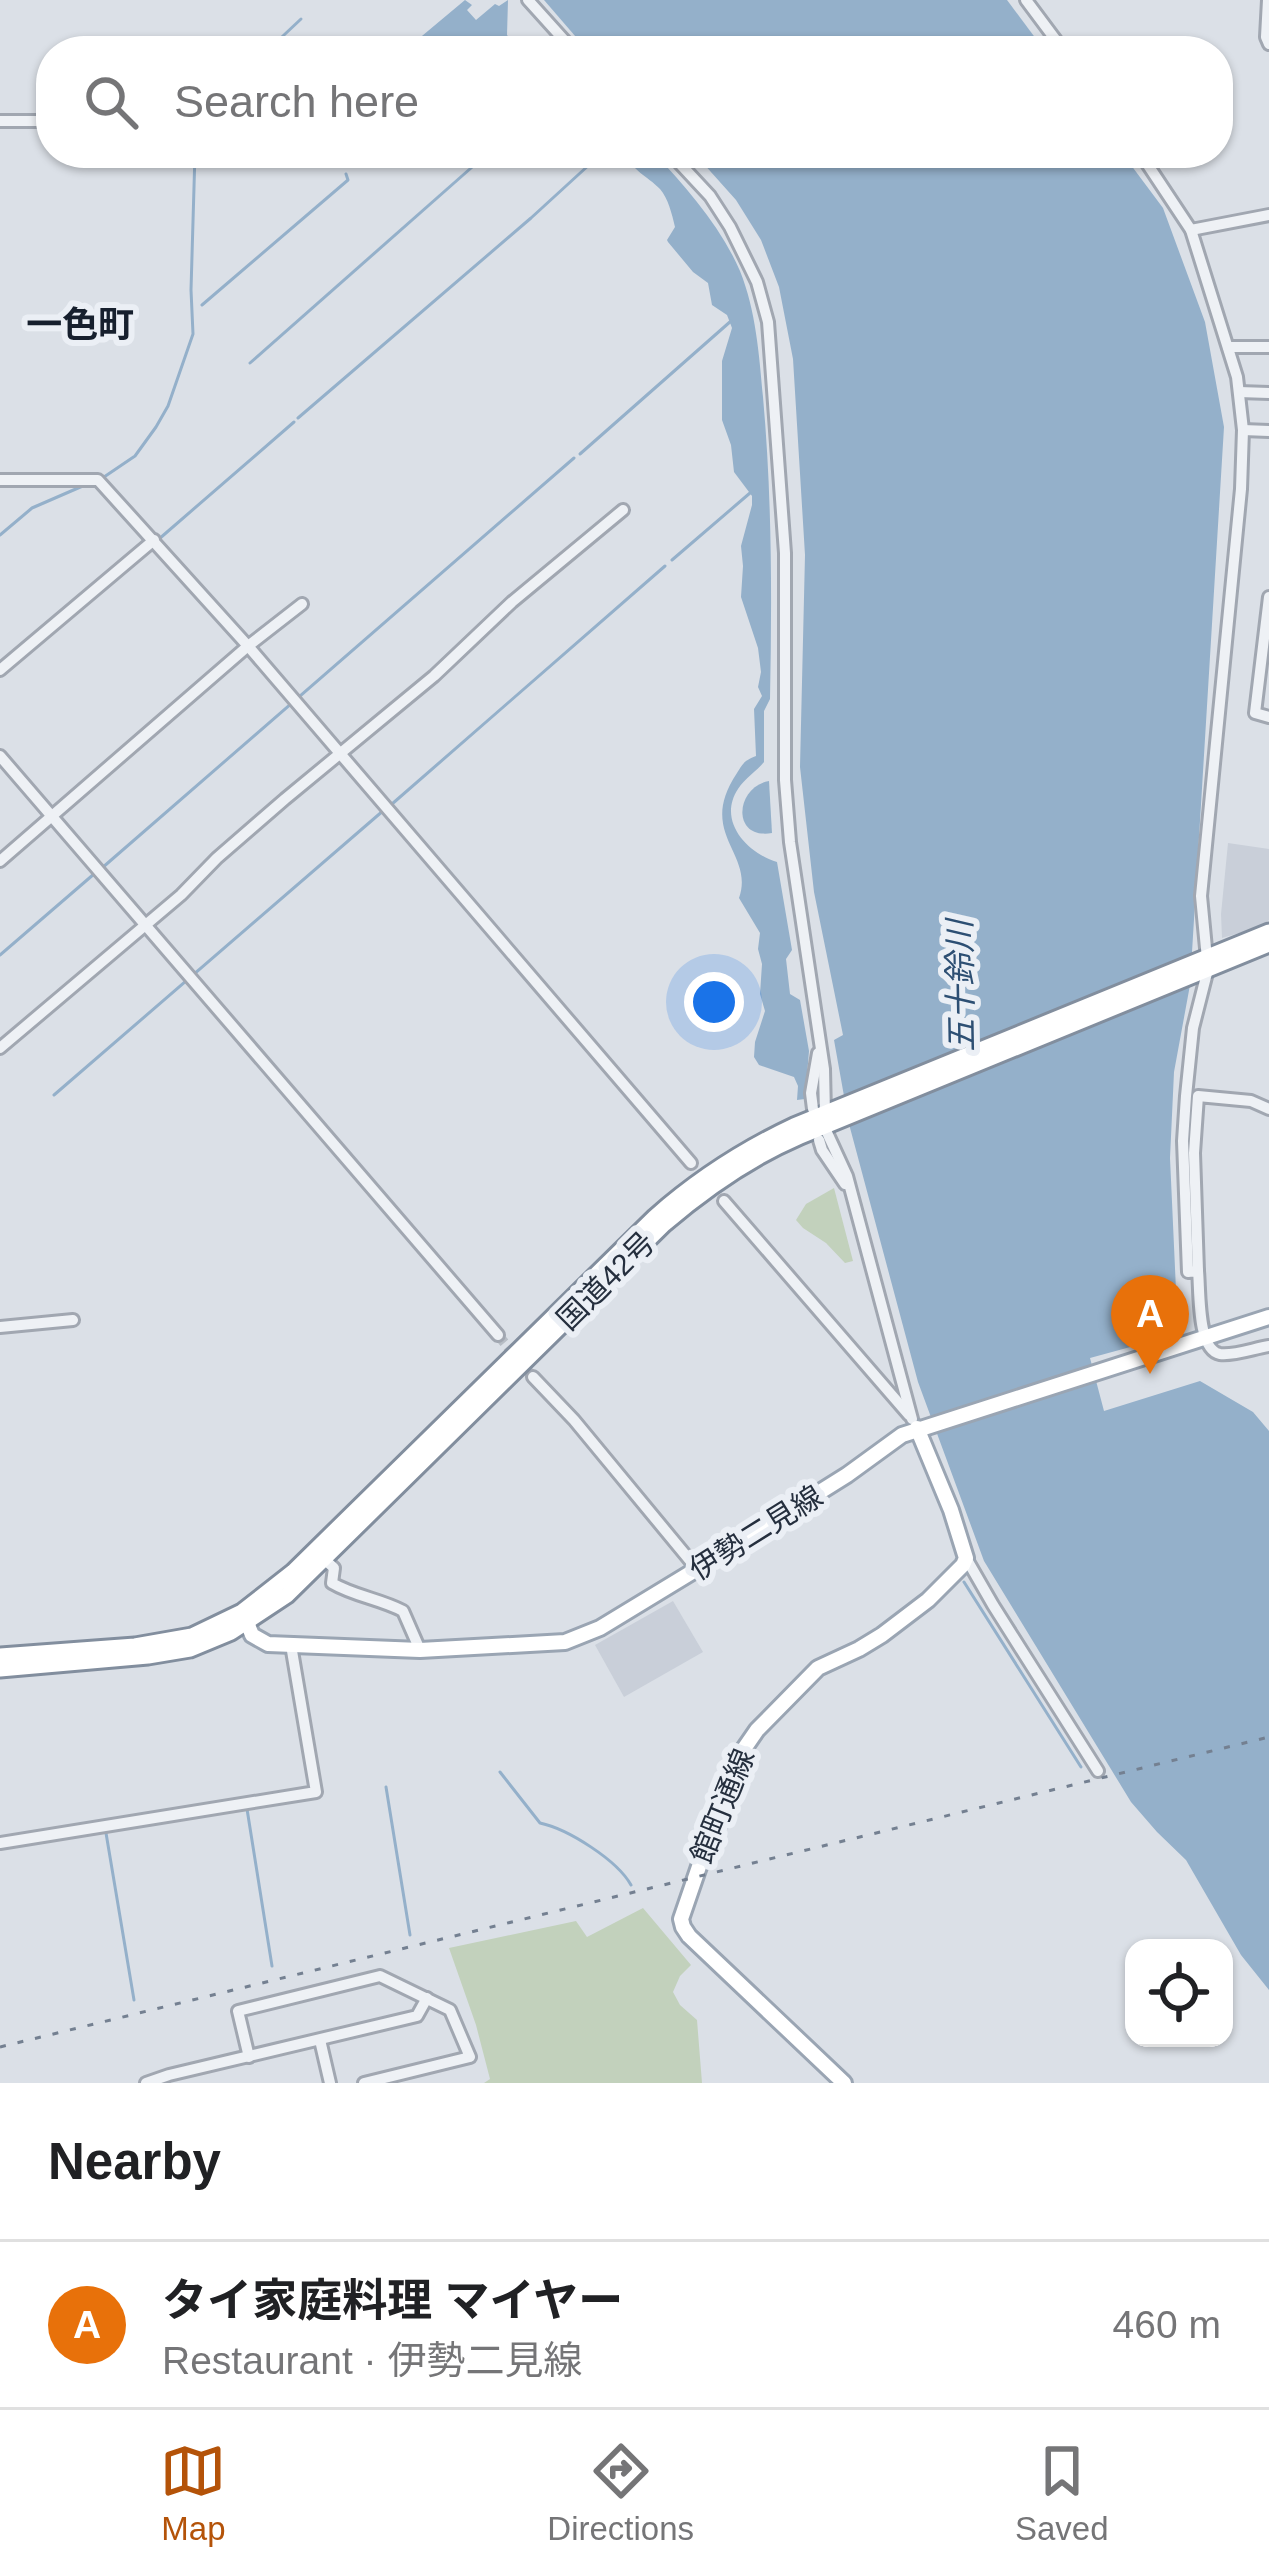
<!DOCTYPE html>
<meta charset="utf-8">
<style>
body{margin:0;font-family:Arial,"Noto Sans JP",sans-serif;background:#f6f6f6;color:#202124}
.controls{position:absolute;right:36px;bottom:36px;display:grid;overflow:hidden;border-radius:24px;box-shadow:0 3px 9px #0004}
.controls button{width:108px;height:108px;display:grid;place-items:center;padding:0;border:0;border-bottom:3px solid #e0e0e0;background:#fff;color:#202124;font:60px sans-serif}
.you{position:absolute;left:714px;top:1002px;width:42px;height:42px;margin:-30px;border:9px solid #fff;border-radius:50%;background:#1a73e8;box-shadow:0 0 0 18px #1a73e833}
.badge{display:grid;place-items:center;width:78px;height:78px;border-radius:50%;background:#b45309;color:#fff;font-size:39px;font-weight:700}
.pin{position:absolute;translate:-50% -99px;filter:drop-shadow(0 3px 6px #0008)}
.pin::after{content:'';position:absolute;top:63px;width:42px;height:36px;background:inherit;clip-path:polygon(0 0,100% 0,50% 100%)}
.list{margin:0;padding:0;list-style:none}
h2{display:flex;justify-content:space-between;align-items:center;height:156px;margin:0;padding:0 48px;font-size:51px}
h2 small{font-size:39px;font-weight:400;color:#757577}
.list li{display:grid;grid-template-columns:78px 1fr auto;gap:36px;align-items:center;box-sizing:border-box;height:168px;padding:0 48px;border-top:3px solid #e0e0e0}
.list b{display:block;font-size:45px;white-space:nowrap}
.list p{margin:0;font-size:39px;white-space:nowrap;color:#757577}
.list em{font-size:39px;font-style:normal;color:#757577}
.icon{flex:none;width:66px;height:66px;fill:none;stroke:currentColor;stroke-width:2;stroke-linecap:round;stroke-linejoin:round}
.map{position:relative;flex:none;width:1269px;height:2083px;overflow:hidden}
.search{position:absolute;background:#fff;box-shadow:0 3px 9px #0004;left:36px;right:36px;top:36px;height:132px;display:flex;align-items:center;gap:30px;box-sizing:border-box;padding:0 42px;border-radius:48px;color:#757577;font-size:45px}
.sheet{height:324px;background:#fff}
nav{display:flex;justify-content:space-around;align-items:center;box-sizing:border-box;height:168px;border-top:3px solid #e0e0e0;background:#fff;font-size:33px;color:#757577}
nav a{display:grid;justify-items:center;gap:6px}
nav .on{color:#b45309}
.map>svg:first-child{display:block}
</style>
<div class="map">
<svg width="1269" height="2083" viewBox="0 0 1269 2083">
<rect width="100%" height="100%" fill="#dbe0e7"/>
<!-- built -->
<g fill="#c9cfd9">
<path d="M1228,843L1269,849V920L1260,927L1222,938L1221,914Z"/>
<path d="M673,1601L703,1652L624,1697L595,1645Z"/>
</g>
<!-- green -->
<g fill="#c2d1bc">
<path d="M834,1188L853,1261L845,1263L826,1243L803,1228L796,1220L806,1204Z"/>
<path d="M643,1908L691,1965L680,1976L673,1992L680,2005L697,2020L702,2083H484L490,2079L476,2025L449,1948L576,1921L587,1937Z"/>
</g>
<!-- water -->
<g fill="#94b0ca">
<path d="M465,0L472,5L467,10L476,20L495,4L499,6L508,0L507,35L520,51H404Z"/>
<path d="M544,0H1007L1045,51H588Z"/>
<path d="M624,153H654C687,188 721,227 740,271C756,311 759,354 763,397C772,497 772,598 770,699L764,711V762C757,771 745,778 738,789C717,821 747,853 777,862L792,950L786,959L790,994L800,1000L809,1051L805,1099L797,1100L798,1086L794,1077L759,1065L754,1057L755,1042L765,1011L760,994L762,964L758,949L760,933L739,898C755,853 696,834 737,773C744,762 744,761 756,756L754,709L762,696L758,687L761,672L758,648L741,597L743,566L741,546L752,505V496L734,472L731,445L722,420V361L732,328L727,315L712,305L708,283L693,272L668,242L667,240L675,227C672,214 668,198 660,189C646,175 634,172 624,153Z"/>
<path d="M694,153H1122L1163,208L1205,322L1224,427L1190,985L1174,1072L1170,1158L1178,1334L1090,1358L1104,1411L1200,1381L1253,1412L1269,1431V1990L1241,1955L1186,1860L1157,1832L1131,1802L984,1561L918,1382L849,1124L834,1040L843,1035L814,892L800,767L805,555L793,359L779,287L761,240L736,200Z"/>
<path d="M769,781L772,833C731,840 735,787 769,781Z"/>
</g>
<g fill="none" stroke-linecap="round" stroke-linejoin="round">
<!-- stream -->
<g stroke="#94b0ca" stroke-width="3">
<path d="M267,51L301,19"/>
<path d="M202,305L348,180L346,174"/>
<path d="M250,363L488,153"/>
<path d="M298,418L531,218L602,153"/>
<path d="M580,454L731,321"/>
<path d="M104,477L135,456L156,427L168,406L193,334L191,290L195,153"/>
<path d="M0,535L32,508L85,485"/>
<path d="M159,539L294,422"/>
<path d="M672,560L750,493"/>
<path d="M392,804L665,566"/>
<path d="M102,868L574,458"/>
<path d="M0,955L94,874"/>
<path d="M54,1095L384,810"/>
<path d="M964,1582L1081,1767"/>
<path d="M500,1772L540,1823C568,1829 617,1860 631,1885"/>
<path d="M386,1787L410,1935"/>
<path d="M247,1809L272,1966"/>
<path d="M106,1833L134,2000"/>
</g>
<!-- minor-tunnel -->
<path stroke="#b7bdc5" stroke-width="10" stroke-dasharray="10 5" stroke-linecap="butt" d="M498,1335L533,1377"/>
<defs>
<g id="minor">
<path d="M528,0L574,51"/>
<path d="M1026,0L1064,51"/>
<path d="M1268,0L1266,37L1269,44"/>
<path d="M0,121H41"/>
<path d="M670,153L710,196L730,227L757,282L768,322L785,553V780L790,842L824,1069L825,1114"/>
<path d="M1140,153L1191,230L1237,377L1243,430L1241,489L1201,896L1208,969L1193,1028L1186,1096L1183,1141L1188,1272L1198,1271C1200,1290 1197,1350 1220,1354C1234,1356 1255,1348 1269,1346"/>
<path d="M1191,230L1269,215"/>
<path d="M1228,347H1269"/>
<path d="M1239,392L1269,393"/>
<path d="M1243,430L1269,431"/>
<path d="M0,480H98L248,646L691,1163"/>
<path d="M1269,597L1255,713L1269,717"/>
<path d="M0,670L154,540"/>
<path d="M0,756L498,1335"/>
<path d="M0,861L248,646L302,604"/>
<path d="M0,1048L181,895L217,858L285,799L434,676L512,602L623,510"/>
<path d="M813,1109L811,1093L818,1053"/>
<path d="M824,1126L847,1176L912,1419"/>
<path d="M819,1140L822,1150L845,1184"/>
<path d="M724,1201L909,1415"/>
<path d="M1198,1271L1194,1153L1198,1096L1251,1101L1269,1109"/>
<path d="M0,1327L73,1320"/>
<path d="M533,1377L574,1420L697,1569"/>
<path d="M966,1558L993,1605L1098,1771"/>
<path d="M324,1559L334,1568L332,1583C354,1596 380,1599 403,1611L420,1650"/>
<path d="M0,1843L316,1792L291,1645"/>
<path d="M320,2040L330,2083"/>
<path d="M249,2057L238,2011L380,1976L450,2010L470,2057L364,2083"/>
<path d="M146,2083L169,2075L417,2016L427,1998"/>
</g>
<g id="major">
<path d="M243,1612L252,1635L268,1644L420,1650L565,1642L600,1628L697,1569L847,1475L902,1435L1269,1317"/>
<path d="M844,2083L689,1936L683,1927L681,1919L703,1855L731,1800L737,1759L757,1730L818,1668L859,1649L882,1635L928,1600L963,1565L966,1558L951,1510L917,1428"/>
</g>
<g id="highway">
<path d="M0,1656L135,1646L192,1636L242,1612L293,1572L655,1217C698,1179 743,1150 794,1126L1269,932"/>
<path d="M0,1669L148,1656L190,1649L231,1632L287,1595L664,1224C706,1188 749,1158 800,1136L1269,944"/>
</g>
</defs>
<!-- minor casing -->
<use href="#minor" stroke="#a1a7b1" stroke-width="16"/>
<!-- major casing -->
<use href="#major" stroke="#9aa5b3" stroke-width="20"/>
<!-- highway casing -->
<use href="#highway" stroke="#828e9e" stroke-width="21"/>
<!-- minor -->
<use href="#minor" stroke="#eef1f5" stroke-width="10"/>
<!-- major -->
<use href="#major" stroke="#fff" stroke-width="14"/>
<!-- highway -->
<use href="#highway" stroke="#fff" stroke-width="15"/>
<!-- rail -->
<path stroke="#748091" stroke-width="3" stroke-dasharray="6 12" stroke-linecap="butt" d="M0,2047L1269,1737"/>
</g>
<g text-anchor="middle" stroke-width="12" stroke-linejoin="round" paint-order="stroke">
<!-- street labels -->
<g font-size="30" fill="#252f3e" stroke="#ebeff5">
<text transform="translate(606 1281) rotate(-45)" y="10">国道42号</text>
<text transform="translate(756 1533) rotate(-32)" y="10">伊勢二見線</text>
<text transform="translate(723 1806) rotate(-68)" y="10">館町通線</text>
</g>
<!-- water labels -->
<g font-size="33" font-style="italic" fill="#2d4f73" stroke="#ebeff5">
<text transform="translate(960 986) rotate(-91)" y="12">五十鈴川</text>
</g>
<!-- quarter labels -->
<g font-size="36" font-weight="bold" fill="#17202e" stroke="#ebeff5">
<text x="80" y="337">一色町</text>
</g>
</g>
</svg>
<div class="controls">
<button><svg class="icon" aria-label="locate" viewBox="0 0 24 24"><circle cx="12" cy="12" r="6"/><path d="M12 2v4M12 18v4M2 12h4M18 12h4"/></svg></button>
</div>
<div class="you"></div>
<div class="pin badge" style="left:1150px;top:1374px;background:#e8710a">A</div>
<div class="search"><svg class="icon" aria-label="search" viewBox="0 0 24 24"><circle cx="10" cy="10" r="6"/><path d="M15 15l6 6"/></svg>Search here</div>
</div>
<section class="sheet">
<h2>Nearby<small></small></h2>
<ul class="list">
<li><span class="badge" style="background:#e8710a">A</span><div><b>タイ家庭料理 マイヤー</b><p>Restaurant · 伊勢二見線</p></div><em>460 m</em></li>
</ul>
</section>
<nav>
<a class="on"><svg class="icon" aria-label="map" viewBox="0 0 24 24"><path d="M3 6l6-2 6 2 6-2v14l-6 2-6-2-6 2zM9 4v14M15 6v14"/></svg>Map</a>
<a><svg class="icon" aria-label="directions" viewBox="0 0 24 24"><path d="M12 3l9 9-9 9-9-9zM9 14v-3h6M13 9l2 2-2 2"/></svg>Directions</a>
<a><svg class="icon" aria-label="saved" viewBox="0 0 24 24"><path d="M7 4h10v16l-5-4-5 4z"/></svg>Saved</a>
</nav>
